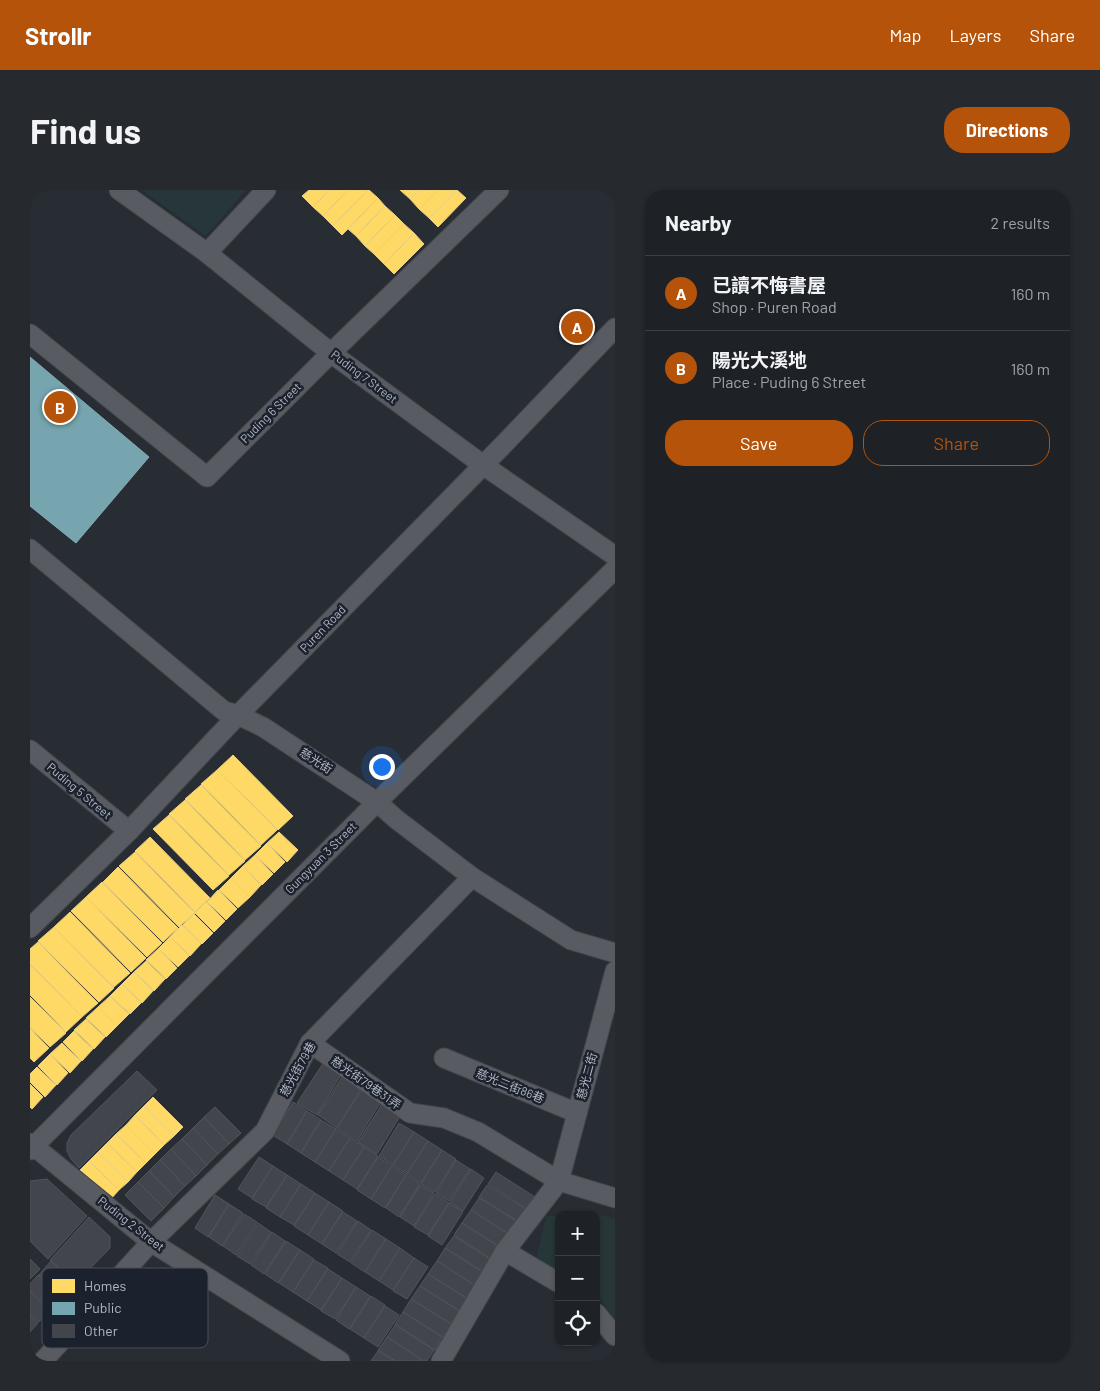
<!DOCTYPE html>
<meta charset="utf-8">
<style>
body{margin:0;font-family:Barlow,"Noto Sans TC",sans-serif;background:#26292e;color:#f1f3f6}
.controls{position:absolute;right:15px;bottom:15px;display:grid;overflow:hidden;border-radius:10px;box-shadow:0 1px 4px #0004}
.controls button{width:45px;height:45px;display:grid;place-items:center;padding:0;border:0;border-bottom:1px solid #3c3e43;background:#1e2126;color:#f1f3f6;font:25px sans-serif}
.you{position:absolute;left:351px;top:576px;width:18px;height:18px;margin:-12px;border:4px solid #fff;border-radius:50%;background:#1a73e8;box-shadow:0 0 0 8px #1a73e833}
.badge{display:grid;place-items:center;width:32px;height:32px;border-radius:50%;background:#b45309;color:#fff;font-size:16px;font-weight:700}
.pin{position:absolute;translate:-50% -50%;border:2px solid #fff;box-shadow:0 1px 5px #0006}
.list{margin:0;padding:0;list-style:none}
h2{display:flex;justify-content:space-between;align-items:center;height:65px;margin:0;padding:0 20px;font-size:21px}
h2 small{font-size:16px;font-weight:400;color:#a1a3a7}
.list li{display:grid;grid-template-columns:32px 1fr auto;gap:15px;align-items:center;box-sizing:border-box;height:75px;padding:0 20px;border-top:1px solid #3c3e43}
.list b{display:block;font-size:19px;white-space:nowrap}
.list p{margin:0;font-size:16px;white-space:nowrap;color:#a1a3a7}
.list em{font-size:16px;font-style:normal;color:#a1a3a7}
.actions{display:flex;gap:10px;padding:15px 20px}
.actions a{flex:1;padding:11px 0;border:1px solid #b45309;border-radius:20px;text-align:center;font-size:18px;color:#b45309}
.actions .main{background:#b45309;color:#fff}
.icon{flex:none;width:28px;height:28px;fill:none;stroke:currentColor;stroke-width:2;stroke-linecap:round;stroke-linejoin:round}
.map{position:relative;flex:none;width:585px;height:1171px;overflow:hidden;border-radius:20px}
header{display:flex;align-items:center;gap:30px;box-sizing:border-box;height:70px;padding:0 25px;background:#b45309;color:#fff}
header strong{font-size:24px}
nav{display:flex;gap:28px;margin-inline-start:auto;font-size:18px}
.intro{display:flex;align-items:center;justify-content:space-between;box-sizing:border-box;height:120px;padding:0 30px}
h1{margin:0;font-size:35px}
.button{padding:12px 22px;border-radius:20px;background:#b45309;color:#fff;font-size:18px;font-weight:700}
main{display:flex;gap:30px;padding:0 30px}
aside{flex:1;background:#1e2126;border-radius:20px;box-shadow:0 1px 4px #0004}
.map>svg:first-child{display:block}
</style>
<header>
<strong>Strollr</strong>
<nav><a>Map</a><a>Layers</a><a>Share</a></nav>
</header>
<div class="intro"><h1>Find us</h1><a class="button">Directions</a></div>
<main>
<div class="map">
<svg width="585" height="1171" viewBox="0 0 585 1171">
<rect width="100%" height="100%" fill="#282c33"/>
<!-- green -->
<g fill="#263639">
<path d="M112,0H216L176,46Z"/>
<path d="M566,1025H571L585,1029V1129L566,1104Z"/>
<path d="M516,1026H529V1084L505,1074Z"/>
</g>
<!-- homes -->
<g fill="#ffd966" stroke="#e8cf82">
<path d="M279,0H299L283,17L272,6Z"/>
<path d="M299,0H318L293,26L283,17Z"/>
<path d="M318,0H338L303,36L293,26Z"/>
<path d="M338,0H339L348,8L312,45L303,36Z"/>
<path d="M370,0H389L380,9Z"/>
<path d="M389,0H408L389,19L380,9Z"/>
<path d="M408,0H427L399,28L389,19Z"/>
<path d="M427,0L436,8L408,37L399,28Z"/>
<path d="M348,8L355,16L326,46L318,39Z"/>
<path d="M355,16L365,25L335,56L326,46Z"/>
<path d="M365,25L374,34L344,64L335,56Z"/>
<path d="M374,34L384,43L354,74L344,64Z"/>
<path d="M384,43L394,54L364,84L354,74Z"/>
<path d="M203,565L263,626L248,640L187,580Z"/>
<path d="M187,580L247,640L231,655L171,594Z"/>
<path d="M171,595L231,656L215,670L155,609Z"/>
<path d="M155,610L215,671L199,685L139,624Z"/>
<path d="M139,625L199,686L183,700L123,639Z"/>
<path d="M249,642L268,660L257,672L237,653Z"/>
<path d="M120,647L180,708L165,722L105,661Z"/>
<path d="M237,653L255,672L244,683L225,665Z"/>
<path d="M105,662L165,723L149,737L89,676Z"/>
<path d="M225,665L243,684L232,695L213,676Z"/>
<path d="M213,676L231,695L220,707L201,688Z"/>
<path d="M88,677L148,738L133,752L73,692Z"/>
<path d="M201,688L220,707L208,718L189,700Z"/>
<path d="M72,692L132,753L117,767L56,707Z"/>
<path d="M188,700L207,719L196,730L177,712Z"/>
<path d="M56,707L116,768L101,782L41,721Z"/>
<path d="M176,712L195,731L184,742L165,723Z"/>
<path d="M40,722L100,783L84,797L24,737Z"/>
<path d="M164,724L183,743L172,754L153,735Z"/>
<path d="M152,735L171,754L160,766L140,747Z"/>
<path d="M24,737L84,798L69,812L8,751Z"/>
<path d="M140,747L159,766L148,777L128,759Z"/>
<path d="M8,752L68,813L52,827L0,774V759Z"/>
<path d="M128,759L147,778L136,789L116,770Z"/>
<path d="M116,771L135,789L124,801L104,782Z"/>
<path d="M0,775L52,827L36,842L0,805Z"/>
<path d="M104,782L123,801L112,813L92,794Z"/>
<path d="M92,794L111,813L100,824L80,806Z"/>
<path d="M80,806L99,824L87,836L68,817Z"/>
<path d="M0,807L36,843L20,857L0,837Z"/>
<path d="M68,817L87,836L76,847L56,828Z"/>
<path d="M56,829L75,847L64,859L44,840Z"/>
<path d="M0,838L19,858L4,872L0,868Z"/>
<path d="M44,841L63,859L52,871L33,852Z"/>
<path d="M32,853L51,871L40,883L20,864Z"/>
<path d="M20,864L38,883L27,895L8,876Z"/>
<path d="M7,877L26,895L15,907L0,892V884Z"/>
<path d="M0,894L13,907L2,919L0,917Z"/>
<path d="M123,907L153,937L144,946L114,916Z"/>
<path d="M114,916L144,946L134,955L105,925Z"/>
<path d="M105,925L134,955L125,964L96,935Z"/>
<path d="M96,935L125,964L116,973L86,944Z"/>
<path d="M86,944L116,973L107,982L77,953Z"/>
<path d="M77,953L107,982L98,992L68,962Z"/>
<path d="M68,962L98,992L89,1000L59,971Z"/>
<path d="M59,971L89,1000L80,1010L50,980Z"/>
</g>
<!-- public -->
<path fill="#76a5af" stroke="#88abb5" d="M0,167L119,267L46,353L0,316Z"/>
<!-- building -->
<g fill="#42464c" stroke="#50545b">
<path d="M294,872L312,883L287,925L267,913Z"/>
<path d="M107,881L127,900L49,978L41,969L37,961V953L41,945Z"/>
<path d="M314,884L332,897L307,938L288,925Z"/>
<path d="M333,898L352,910L327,951L307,938Z"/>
<path d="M354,911L372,923L347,964L328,952Z"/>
<path d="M263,912L277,921L257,954L243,945Z"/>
<path d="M185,917L211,943L199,954L174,927Z"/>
<path d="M277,921L291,930L271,963L257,954Z"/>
<path d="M174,927L199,954L188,964L163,938Z"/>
<path d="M291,930L306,939L285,972L271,963Z"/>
<path d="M369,933L384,942L363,975L349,966Z"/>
<path d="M163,938L188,964L177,975L152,949Z"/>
<path d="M306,939L320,948L299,981L285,972Z"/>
<path d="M384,942L398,951L377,984L363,975Z"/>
<path d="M320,948L334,957L313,990L299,981Z"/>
<path d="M152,949L177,975L166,986L141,959Z"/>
<path d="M398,951L412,960L391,993L377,984Z"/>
<path d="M334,957L348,966L327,999L313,990Z"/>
<path d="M141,959L166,986L155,996L130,970Z"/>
<path d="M412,960L426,969L405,1002L391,994Z"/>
<path d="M229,967L243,976L222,1008L208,999Z"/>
<path d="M348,967L362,976L341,1009L327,1000Z"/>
<path d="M130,970L155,996L144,1007L119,981Z"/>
<path d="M426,970L440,979L419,1011L406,1003Z"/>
<path d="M243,976L257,985L236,1017L222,1009Z"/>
<path d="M362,976L376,985L355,1018L341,1009Z"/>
<path d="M441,979L454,988L433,1021L420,1012Z"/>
<path d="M119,981L144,1007L134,1018L108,992Z"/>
<path d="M466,982L505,1007L497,1019L458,994Z"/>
<path d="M257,985L271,994L250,1027L236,1018Z"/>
<path d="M376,985L390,994L369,1027L356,1018Z"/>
<path d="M17,989L57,1026L18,1069L0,1051V991Z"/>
<path d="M108,992L134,1018L121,1031L95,1005Z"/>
<path d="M271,994L285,1003L264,1035L250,1027Z"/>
<path d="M390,995L404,1003L384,1036L370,1027Z"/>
<path d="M457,995L497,1020L489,1032L449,1007Z"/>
<path d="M285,1003L299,1012L278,1045L264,1036Z"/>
<path d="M405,1004L419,1013L398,1045L384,1037Z"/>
<path d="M185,1005L199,1014L178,1047L165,1038Z"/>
<path d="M449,1008L488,1032L480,1045L441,1020Z"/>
<path d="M299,1012L313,1021L292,1054L278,1045Z"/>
<path d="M419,1013L433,1022L412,1055L398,1046Z"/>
<path d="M199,1014L213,1023L192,1056L179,1047Z"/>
<path d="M441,1020L480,1045L472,1058L432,1033Z"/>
<path d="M313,1022L327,1031L306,1063L292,1054Z"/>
<path d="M214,1024L227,1032L206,1065L193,1056Z"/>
<path d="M59,1027L80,1047V1058L46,1093L20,1070Z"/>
<path d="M328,1031L341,1040L320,1072L307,1064Z"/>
<path d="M228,1033L241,1042L220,1074L207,1066Z"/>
<path d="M432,1033L471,1058L463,1070L424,1045Z"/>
<path d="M342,1040L356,1049L335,1082L321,1073Z"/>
<path d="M242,1042L255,1051L234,1084L221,1075Z"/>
<path d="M424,1046L463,1071L455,1083L415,1058Z"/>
<path d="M356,1049L370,1058L349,1091L335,1082Z"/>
<path d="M256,1051L270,1060L248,1093L235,1084Z"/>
<path d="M370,1058L384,1068L363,1100L349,1091Z"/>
<path d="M415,1058L454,1083L446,1096L407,1071Z"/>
<path d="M270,1060L284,1069L263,1102L249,1093Z"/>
<path d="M384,1068L398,1077L377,1109L363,1101Z"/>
<path d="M0,1069L10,1079L0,1089Z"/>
<path d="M284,1070L298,1078L277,1111L263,1102Z"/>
<path d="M21,1071L44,1093L33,1106L9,1085Z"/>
<path d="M407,1071L446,1096L438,1109L398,1084Z"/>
<path d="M298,1079L312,1088L291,1120L277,1111Z"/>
<path d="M398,1084L438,1109L430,1121L390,1096Z"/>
<path d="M8,1085L31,1106L20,1119L0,1101V1094Z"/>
<path d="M312,1088L326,1097L305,1129L291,1121Z"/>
<path d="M390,1096L429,1121L421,1134L381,1109Z"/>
<path d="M326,1097L340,1106L319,1139L306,1130Z"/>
<path d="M0,1102L19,1120L9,1132L0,1125Z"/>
<path d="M341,1106L355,1115L334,1148L320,1139Z"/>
<path d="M381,1109L421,1134L413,1147L373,1122Z"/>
<path d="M355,1116L369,1125L348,1157L334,1148Z"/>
<path d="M373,1122L412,1147L405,1160L365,1134Z"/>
<path d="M0,1126L8,1133L0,1142Z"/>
<path d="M365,1135L404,1160L397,1171H394L357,1147Z"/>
<path d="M357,1147L394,1171H366L348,1160Z"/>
<path d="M348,1161L365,1171H341Z"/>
</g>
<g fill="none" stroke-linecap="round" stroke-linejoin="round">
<defs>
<g id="minor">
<path d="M89,0L177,63L301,163L453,275L585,366"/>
<path d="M177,63L236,0"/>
<path d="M0,144L177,287L301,163L469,0"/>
<path d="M0,359L194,521L208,525L233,537L347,612L366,629L442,687L541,750L585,763"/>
<path d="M0,560L99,641"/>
<path d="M0,738L99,641L208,525L474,254L585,138"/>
<path d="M280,853L380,923L414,928L448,942L529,991L585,1008"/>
<path d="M414,868L547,923"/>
<path d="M0,953L121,1052L310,1171"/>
<path d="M0,960L347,612L585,379"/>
<path d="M475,1061L529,1093"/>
<path d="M566,1123L585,1146"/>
<path d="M13,1171L121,1052L235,941L280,853L442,687"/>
<path d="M411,1171L475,1061L529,991L585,781"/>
</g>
</defs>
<!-- minor casing -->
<use href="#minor" stroke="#44474c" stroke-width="21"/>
<!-- minor -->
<use href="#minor" stroke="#585b61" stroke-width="19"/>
</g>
<g text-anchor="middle" stroke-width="5" stroke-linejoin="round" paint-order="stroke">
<!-- street labels -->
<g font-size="12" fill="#b2b8c4" stroke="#1c222d">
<text transform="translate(334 187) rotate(37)" y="4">Puding 7 Street</text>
<text transform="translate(241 223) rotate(-45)" y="4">Puding 6 Street</text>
<text transform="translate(293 439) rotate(-46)" y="4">Puren Road</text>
<text transform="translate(286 571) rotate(33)" y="4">慈光街</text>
<text transform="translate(49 601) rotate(40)" y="4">Puding 5 Street</text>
<text transform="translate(291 668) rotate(-45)" y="4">Gungyuan 3 Street</text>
<text transform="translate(268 879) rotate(-61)" y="4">慈光街79巷</text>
<text transform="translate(557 886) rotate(-75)" y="4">慈光二街</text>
<text transform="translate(336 893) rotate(35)" y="4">慈光街79巷31弄</text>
<text transform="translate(480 896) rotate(22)" y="4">慈光二街86巷</text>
<text transform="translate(101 1034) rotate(38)" y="4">Puding 2 Street</text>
</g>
</g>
<!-- legend -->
<rect x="12" y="1078" width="166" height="80" rx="8" fill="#1c222d" stroke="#494f5a" stroke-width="1"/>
<rect x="22" y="1089" width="23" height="14" fill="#ffd966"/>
<rect x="22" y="1112" width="23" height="13" fill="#76a5af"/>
<rect x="22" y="1134" width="23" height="14" fill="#42464c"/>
<g font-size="14" fill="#b2b8c4">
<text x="54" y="1101">Homes</text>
<text x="54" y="1123">Public</text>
<text x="54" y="1146">Other</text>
</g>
</svg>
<div class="controls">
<button>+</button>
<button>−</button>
<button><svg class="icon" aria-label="locate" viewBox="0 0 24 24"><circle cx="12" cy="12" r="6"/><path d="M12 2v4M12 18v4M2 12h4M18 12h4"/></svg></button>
</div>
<div class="you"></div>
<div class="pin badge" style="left:547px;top:137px">A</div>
<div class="pin badge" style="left:30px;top:217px">B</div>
</div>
<aside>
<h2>Nearby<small>2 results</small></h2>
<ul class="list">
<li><span class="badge">A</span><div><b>已讀不悔書屋</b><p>Shop · Puren Road</p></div><em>160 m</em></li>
<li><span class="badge">B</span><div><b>陽光大溪地</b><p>Place · Puding 6 Street</p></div><em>160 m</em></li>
</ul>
<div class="actions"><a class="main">Save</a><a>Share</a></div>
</aside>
</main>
